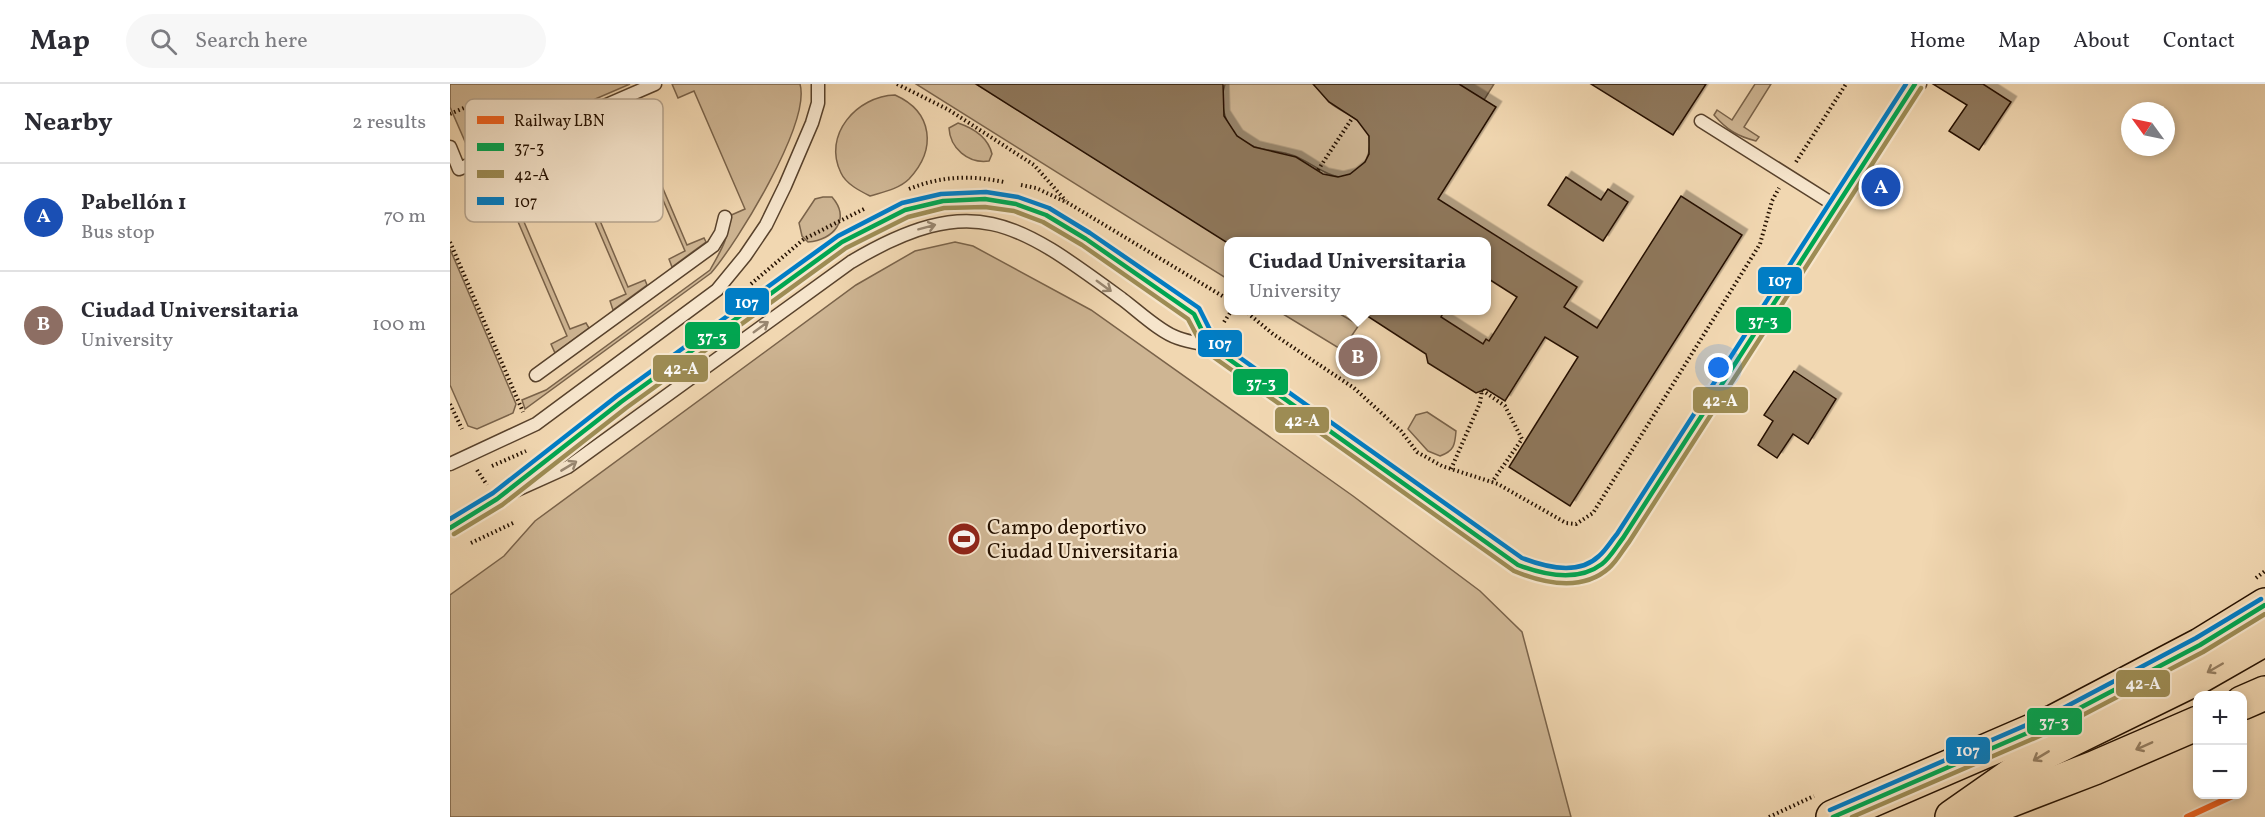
<!DOCTYPE html>
<meta charset="utf-8">
<style>
body{margin:0;font-family:Vollkorn,serif;background:#f7f7f7;color:#2b2b33}
.controls{position:absolute;right:18px;bottom:18px;display:grid;overflow:hidden;border-radius:12px;box-shadow:0 3px 9px #0003}
.controls button{width:54px;height:54px;display:grid;place-items:center;padding:0;border:0;border-bottom:2px solid #e1e1e2;background:#fff;color:#2b2b33;font:30px sans-serif}
.compass{position:absolute;left:1671px;top:18px;width:54px;height:54px;border-radius:50%;background:#fff;box-shadow:0 3px 9px #0003;rotate:303deg}
.you{position:absolute;left:1269px;top:284px;width:21px;height:21px;margin:-15px;border:4px solid #fff;border-radius:50%;background:#1a73e8;box-shadow:0 0 0 9px #1a73e833}
.badge{display:grid;place-items:center;width:39px;height:39px;border-radius:50%;background:#8f2418;color:#fff;font-size:20px;font-weight:700}
.pin{position:absolute;translate:-50% -50%;border:3px solid #fff;box-shadow:0 2px 6px #0006}
.popup{position:absolute;left:774px;top:153px;width:267px;height:78px;box-sizing:border-box;display:grid;place-content:center;border-radius:12px;background:#fff;filter:drop-shadow(0 2px 4px #0005);font-size:20px;white-space:nowrap;color:#7c7c81}
.popup b{font-size:22px;color:#2b2b33}
.popup::after{content:'';position:absolute;left:50%;top:100%;margin-left:-12px;border:12px solid transparent;border-top-color:#fff}
.list{margin:0;padding:0;list-style:none}
h2{display:flex;justify-content:space-between;align-items:center;height:78px;margin:0;padding:0 24px;font-size:26px}
h2 small{font-size:20px;font-weight:400;color:#7c7c81}
.list li{display:grid;grid-template-columns:39px 1fr auto;gap:18px;align-items:center;box-sizing:border-box;height:108px;padding:0 24px;border-top:2px solid #e1e1e2}
.list b{display:block;font-size:22px;white-space:nowrap}
.list p{margin:0;font-size:20px;white-space:nowrap;color:#7c7c81}
.list em{font-size:20px;font-style:normal;color:#7c7c81}
.icon{flex:none;width:33px;height:33px;fill:none;stroke:currentColor;stroke-width:2;stroke-linecap:round;stroke-linejoin:round}
.map{position:relative;flex:none;width:1815px;height:733px;overflow:hidden}
header{display:flex;align-items:center;gap:36px;box-sizing:border-box;height:84px;padding:0 30px;background:#fff;border-bottom:2px solid #e1e1e2}
header strong{font-size:28px}
nav{display:flex;gap:33px;margin-inline-start:auto;font-size:21px}
.search{width:420px;height:54px;background:#f7f7f7;display:flex;align-items:center;gap:15px;box-sizing:border-box;padding:0 21px;border-radius:33px;color:#7c7c81;font-size:22px}
main{display:flex}
aside{flex:1;background:#fff}
.map>svg:first-child{display:block}
</style>
<header>
<strong>Map</strong>
<div class="search"><svg class="icon" aria-label="search" viewBox="0 0 24 24"><circle cx="10" cy="10" r="6"/><path d="M15 15l6 6"/></svg>Search here</div>
<nav><a>Home</a><a>Map</a><a>About</a><a>Contact</a></nav>
</header>
<main>
<aside>
<h2>Nearby<small>2 results</small></h2>
<ul class="list">
<li><span class="badge" style="background:#1a4fb4">A</span><div><b>Pabellón 1</b><p>Bus stop</p></div><em>70 m</em></li>
<li><span class="badge" style="background:#8d6e63">B</span><div><b>Ciudad Universitaria</b><p>University</p></div><em>100 m</em></li>
</ul>
</aside>
<div class="map">
<svg width="1815" height="733" viewBox="0 0 1815 733">
<defs>
<filter id="shadow"><feDropShadow dx="5.5" dy="-5.5" stdDeviation="0" flood-color="#0004"/></filter>
</defs>
<rect width="100%" height="100%" fill="#f1d7b1"/>
<filter id="stains"><feTurbulence type="fractalNoise" baseFrequency=".00333" numOctaves="4"/><feColorMatrix values="0 0 0 0 .2 0 0 0 0 .09 0 0 0 0 .02 0 0 0 .5 -.17"/></filter>
<radialGradient id="worn" r=".72"><stop offset=".6" stop-color="#630" stop-opacity="0"/><stop offset="1" stop-color="#630" stop-opacity=".3"/></radialGradient>
<!-- green -->
<g fill="#ceb593" stroke="#7a634a" stroke-width="1.5">
<path d="M0,0H180L20,69L0,23Z"/>
<path d="M222,0H350C361,39 287,159 261,189L75,325L72,316L96,306L260,186C270,168 280,153 279,132L295,125L244,7L228,14Z"/>
<path d="M466,0H526L779,159V196Z"/>
<path d="M775,0H865C869,6 874,12 879,18C891,29 911,33 918,49C921,57 920,68 916,76C896,112 869,82 845,72C832,67 818,67 805,63C779,55 767,24 775,0Z"/>
<path d="M1305,0H1321L1294,43L1309,53L1306,57C1287,52 1277,46 1264,31L1267,26L1282,36Z"/>
<path d="M445,11C483,28 487,65 459,95C449,105 433,108 420,112C410,107 396,100 391,89C372,51 407,12 445,11Z"/>
<path d="M195,16L199,26L183,34L237,161L254,154L256,158L222,183L219,175L235,167L178,35L162,42L158,32Z"/>
<path d="M508,39C523,44 538,53 542,70L539,77C518,80 500,64 499,44Z"/>
<path d="M130,44L134,54L118,61L178,203L195,196L197,201L163,226L160,217L176,210L113,63L97,70L93,60Z"/>
<path d="M65,72L69,82L53,89L120,245L136,239L139,244L105,269L101,260L117,252L48,91L32,98L28,88Z"/>
<path d="M373,113H382C401,135 384,156 358,158L352,152L349,139L365,115Z"/>
<path d="M505,158L523,162L641,226L903,412L1030,507L1072,548L1121,733H0V511L54,472L85,437L406,201L465,167Z"/>
<path d="M0,165L66,320L63,329L27,345L18,342L0,301Z"/>
<path d="M828,227H885L909,241L892,266Z"/>
<path d="M977,328L1006,347C1005,361 1004,367 990,372L978,367L958,345L966,331Z"/>
</g>
<!-- water -->
<path fill="#ac9475" stroke="#766046" stroke-width="1.5" d="M1009,0H1044L1034,16Z"/>
<!-- building -->
<g fill="#8f785c" stroke="#251100" stroke-width="1.5" filter="url(#shadow)">
<path d="M526,0H773L774,32L787,52L804,63L846,73L873,90L888,93L900,90L915,78L919,70V52L907,36L879,18L863,0H1009L1046,23L988,115L1127,203L1114,223L1147,244L1231,112L1292,151L1120,422L1059,383L1128,273L1095,253L1055,317L1036,305L1026,309L978,279L976,270L908,226H995L991,233L1033,260L1036,255L1039,257L1067,213L1037,194V158H776Z"/>
<path d="M1141,0H1256L1223,51Z"/>
<path d="M1483,0H1533L1561,18L1529,66L1499,47L1517,21Z"/>
<path d="M1116,93L1151,116L1158,105L1178,118L1153,157L1098,121Z"/>
<path d="M1344,287L1386,315L1358,360L1343,350L1327,374L1308,361L1323,337L1314,331Z"/>
</g>
<g fill="none" stroke-linecap="round" stroke-linejoin="round">
<defs>
<g id="service">
<path d="M1251,37L1386,122"/>
<path d="M0,63L9,85L205,0"/>
<path d="M86,291L263,162L271,149L275,133"/>
<path d="M0,380L86,340L267,206L295,172L316,141L335,102L362,39L368,19V0"/>
<path d="M60,405L171,318L392,158L455,126L493,117L535,115L566,120L596,131L636,155L744,230L759,261"/>
<path d="M0,444L47,415L118,383L401,178C524,105 567,138 672,215C687,226 711,249 728,254C738,258 749,259 759,261L1068,481C1095,492 1122,498 1149,482C1158,477 1166,462 1173,454L1464,4L1470,0"/>
</g>
<g id="motorway">
<path d="M1792,619L1815,609"/>
<path d="M1530,728L1644,684L1748,639"/>
<path d="M1383,733L1605,637L1750,561L1815,521"/>
<path d="M1502,733L1592,670L1745,595L1815,555"/>
</g>
</defs>
<!-- service casing -->
<use href="#service" stroke="#58422c" stroke-width="15"/>
<!-- motorway casing -->
<use href="#motorway" stroke="#251100" stroke-width="36"/>
<!-- path -->
<g stroke="#251100" stroke-width="4" stroke-dasharray="1.5 3" stroke-linecap="butt">
<path d="M447,0L499,26L584,81L616,117"/>
<path d="M0,30L16,23"/>
<path d="M1346,78L1396,0"/>
<path d="M868,86L903,33"/>
<path d="M571,101L586,104L618,119L779,216"/>
<path d="M459,105C491,92 521,91 554,98"/>
<path d="M0,158L73,328"/>
<path d="M301,200L354,155L414,125"/>
<path d="M794,226L823,250L904,304L951,347L967,368L992,382L1048,400L1116,439L1126,440L1143,429L1310,160L1322,117L1329,104"/>
<path d="M774,238L782,226"/>
<path d="M0,320L12,345"/>
<path d="M42,382L76,367"/>
<path d="M1001,385L1030,319L1032,306L1055,322L1072,355L1042,398"/>
<path d="M27,386L37,401"/>
<path d="M21,459L63,439"/>
<path d="M1806,494L1815,487"/>
<path d="M1319,733L1364,712"/>
</g>
<!-- service -->
<use href="#service" stroke="#f6e5cc" stroke-width="12"/>
<!-- motorway -->
<use href="#motorway" stroke="#f1d7b1" stroke-width="33"/>
<defs>
<g id="bus-1">
<path d="M0,444L47,415L171,318L392,158L455,126L493,117L535,115L566,120L596,131L636,155L744,230L759,261L1068,481C1094,491 1127,499 1152,480C1160,474 1166,463 1173,454L1465,0"/>
<path d="M1383,733L1605,637L1750,561L1815,521"/>
</g>
<g id="bus-2">
<path d="M4,450L52,421L176,324L396,164L458,133L494,124L535,123L564,127L593,138L632,161L738,235L755,267L1064,487C1093,499 1132,508 1159,484C1167,477 1172,467 1179,458L1471,4"/>
<path d="M1402,733L1608,644L1753,568L1815,530"/>
</g>
<g id="bus-3">
<path d="M0,435L43,409L167,312L388,152L452,119L491,110L536,108L568,113L599,124L640,149L749,224L765,256L1072,474C1095,483 1128,492 1149,472C1156,466 1161,457 1167,450L1456,0"/>
<path d="M1380,726L1602,630L1746,554L1811,515"/>
</g>
</defs>
<!-- bus-1 casing -->
<use href="#bus-1" stroke="#f6e5cc" stroke-width="9"/>
<!-- bus-2 casing -->
<use href="#bus-2" stroke="#f6e5cc" stroke-width="9"/>
<!-- bus-3 casing -->
<use href="#bus-3" stroke="#f6e5cc" stroke-width="9"/>
<!-- bus-1 -->
<use href="#bus-1" stroke="#00a651" stroke-width="4.5"/>
<!-- bus-2 -->
<use href="#bus-2" stroke="#9d8c54" stroke-width="4.5"/>
<!-- bus-3 -->
<use href="#bus-3" stroke="#007dc5" stroke-width="4.5"/>
<defs>
<path id="rail-1" d="M1737,733L1787,710"/>
</defs>
<!-- rail-1 casing -->
<use href="#rail-1" stroke="#f6e5cc" stroke-width="10"/>
<!-- rail-1 -->
<use href="#rail-1" stroke="#f26522" stroke-width="6"/>
</g>
<!-- one-way arrows -->
<defs><path id="oneway-shaft" d="M-6 0H5M1.5-3L5.5 0L1.5 3" fill="none" stroke-width="1.6" stroke-linecap="round" stroke-linejoin="round" transform="scale(1.5)"/></defs>
<g stroke="#988670">
<use href="#oneway-shaft" transform="translate(477 143) rotate(-15)"/>
<use href="#oneway-shaft" transform="translate(654 202) rotate(36)"/>
<use href="#oneway-shaft" transform="translate(311 243) rotate(-36)"/>
<use href="#oneway-shaft" transform="translate(119 382) rotate(-31)"/>
</g>
<g stroke="#957e61">
<use href="#oneway-shaft" transform="translate(1765 584) rotate(150)"/>
<use href="#oneway-shaft" transform="translate(1694 662) rotate(156)"/>
<use href="#oneway-shaft" transform="translate(1591 672) rotate(149)"/>
</g>
<!-- icons -->
<defs>
<symbol id="stadium-disc" viewBox="-11 -11 22 22"><circle r="9.5" fill="#8f2418" stroke="#f6e5cc"/><path d="M0-5a6.5 5 0 1 0 0 10a6.5 5 0 1 0 0-10ZM-3.5-1.8h7v3.6h-7Z" fill="#fff"/></symbol>
</defs>
<g fill-rule="evenodd">
<use href="#stadium-disc" x="495" y="436" width="38" height="38"/>
</g>
<g text-anchor="middle" stroke-width="4.5" stroke-linejoin="round" paint-order="stroke">
<!-- poi labels -->
<g font-size="21" fill="#251100" stroke="#f6e5cc" text-anchor="start">
<text x="537" y="450">Campo deportivo<tspan x="537" dy="24">Ciudad Universitaria</tspan></text>
</g>
</g>
<!-- legend -->
<rect x="15" y="15" width="198" height="123" rx="9" fill="#f6e5cc" stroke="#b7a58f" stroke-width="1.5"/>
<rect x="27" y="32" width="27" height="8" fill="#f26522"/>
<rect x="27" y="59" width="27" height="8" fill="#00a651"/>
<rect x="27" y="86" width="27" height="8" fill="#9d8c54"/>
<rect x="27" y="113" width="27" height="8" fill="#007dc5"/>
<g font-size="16" fill="#251100">
<text x="64" y="42">Railway LBN</text>
<text x="64" y="69">37-3</text>
<text x="64" y="96">42-A</text>
<text x="64" y="123">107</text>
</g>
<g stroke="#f6e5cc" stroke-width="2">
<rect x="1307" y="182" width="46" height="29" rx="6" fill="#007dc5"/>
<rect x="274" y="203" width="46" height="29" rx="6" fill="#007dc5"/>
<rect x="1285" y="222" width="57" height="28" rx="6" fill="#00a651"/>
<rect x="234" y="237" width="57" height="29" rx="6" fill="#00a651"/>
<rect x="747" y="245" width="46" height="29" rx="6" fill="#007dc5"/>
<rect x="202" y="270" width="57" height="29" rx="6" fill="#9d8c54"/>
<rect x="782" y="284" width="57" height="28" rx="6" fill="#00a651"/>
<rect x="1242" y="302" width="57" height="28" rx="6" fill="#9d8c54"/>
<rect x="824" y="322" width="56" height="28" rx="6" fill="#9d8c54"/>
<rect x="1665" y="585" width="56" height="29" rx="6" fill="#9d8c54"/>
<rect x="1576" y="623" width="57" height="29" rx="6" fill="#00a651"/>
<rect x="1495" y="652" width="46" height="29" rx="6" fill="#007dc5"/>
</g>
<g font-size="16" text-anchor="middle" font-weight="bold" fill="#fff">
<text x="1330" y="202">107</text>
<text x="297" y="224">107</text>
<text x="1313" y="242">37-3</text>
<text x="262" y="258">37-3</text>
<text x="770" y="265">107</text>
<text x="231" y="290">42-A</text>
<text x="811" y="304">37-3</text>
<text x="1270" y="322">42-A</text>
<text x="852" y="342">42-A</text>
<text x="1693" y="605">42-A</text>
<text x="1604" y="643">37-3</text>
<text x="1518" y="672">107</text>
</g>
<rect width="100%" height="100%" filter="url(#stains)"/>
<rect width="100%" height="100%" fill="url(#worn)"/>
</svg>
<div class="controls">
<button>+</button>
<button>−</button>
</div>
<svg class="compass" viewBox="-18 -18 36 36"><path d="M0-13l5 13h-10z" fill="#e53935"/><path d="M0 13l5-13h-10z" fill="#7c7c81"/></svg>
<div class="you"></div>
<div class="pin badge" style="left:1431px;top:103px;background:#1a4fb4">A</div>
<div class="pin badge" style="left:908px;top:273px;background:#8d6e63">B</div>
<div class="popup"><b>Ciudad Universitaria</b>University</div>
</div>
</main>
